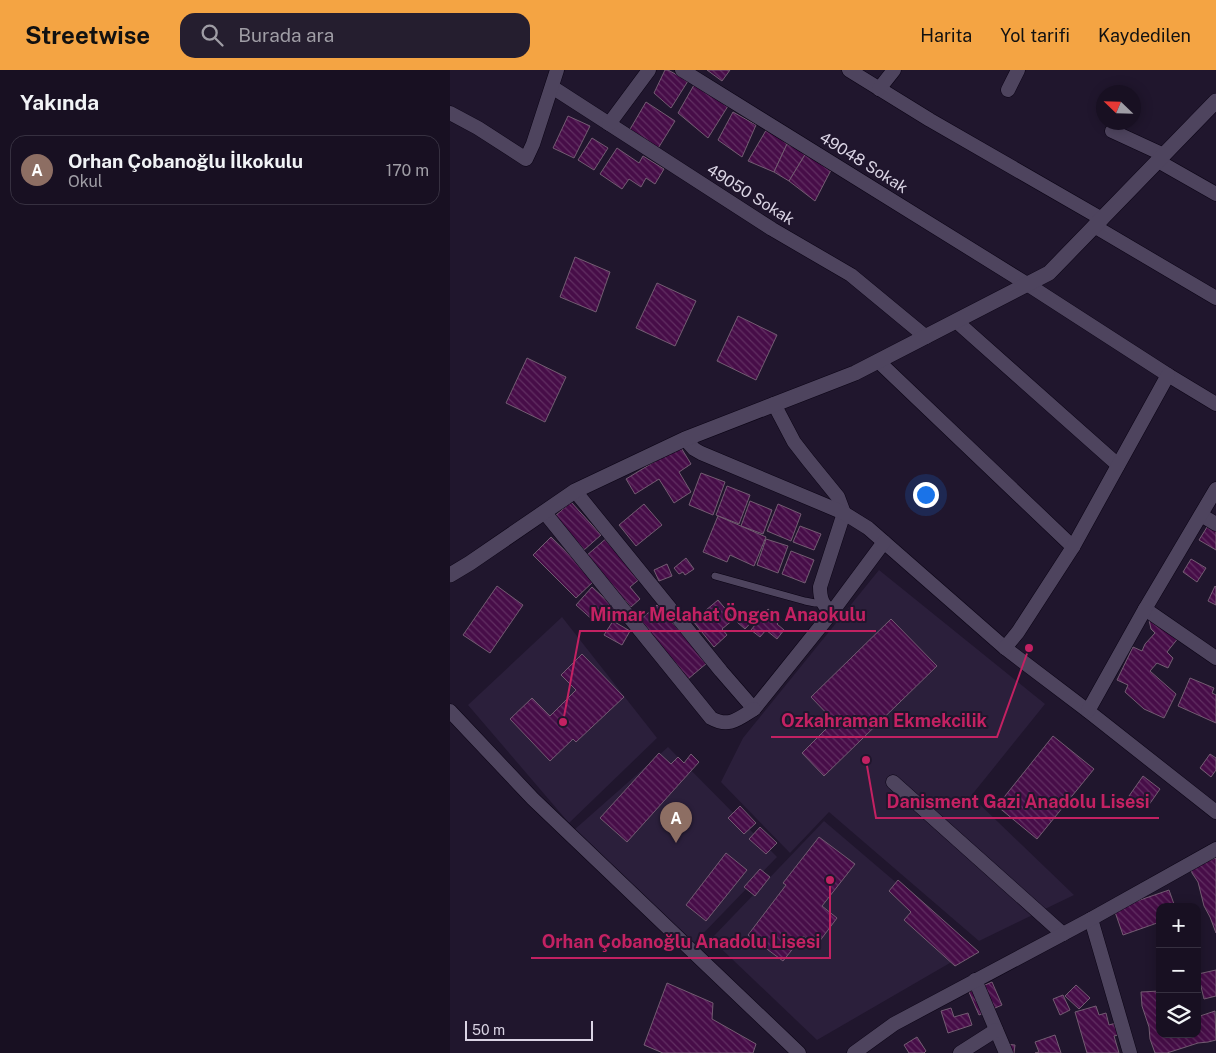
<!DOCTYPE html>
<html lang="tr">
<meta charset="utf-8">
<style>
body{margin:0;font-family:"Public Sans",sans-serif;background:#251e2f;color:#f1f3f6}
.controls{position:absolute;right:15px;bottom:15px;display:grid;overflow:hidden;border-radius:10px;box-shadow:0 2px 12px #0003}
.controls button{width:45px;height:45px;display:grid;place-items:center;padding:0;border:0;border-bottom:1px solid #363040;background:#181022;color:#f1f3f6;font:25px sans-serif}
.compass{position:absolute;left:646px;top:15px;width:45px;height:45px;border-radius:50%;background:#181022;box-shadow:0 2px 12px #0003;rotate:293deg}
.scale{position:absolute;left:15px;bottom:12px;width:128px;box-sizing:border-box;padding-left:5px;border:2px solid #dad4e4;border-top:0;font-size:14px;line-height:18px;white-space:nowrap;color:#dad4e4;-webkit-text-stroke:4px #20162d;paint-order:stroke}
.you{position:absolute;left:475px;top:424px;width:18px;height:18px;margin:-12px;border:4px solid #fff;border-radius:50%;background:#1a73e8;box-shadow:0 0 0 8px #1a73e833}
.badge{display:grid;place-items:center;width:32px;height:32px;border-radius:50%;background:#f4a443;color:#fff;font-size:16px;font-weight:700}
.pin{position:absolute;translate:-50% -41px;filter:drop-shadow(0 1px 2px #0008)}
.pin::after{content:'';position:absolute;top:26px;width:18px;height:15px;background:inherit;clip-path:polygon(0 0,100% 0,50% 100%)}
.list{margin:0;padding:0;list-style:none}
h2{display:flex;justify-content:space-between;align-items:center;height:65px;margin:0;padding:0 20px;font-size:21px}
h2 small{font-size:16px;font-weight:400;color:#9f9da5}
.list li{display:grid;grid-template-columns:32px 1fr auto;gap:15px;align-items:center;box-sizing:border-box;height:70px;margin:0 10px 10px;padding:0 10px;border:1px solid #363040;border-radius:15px}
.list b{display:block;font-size:19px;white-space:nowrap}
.list p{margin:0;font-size:16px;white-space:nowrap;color:#9f9da5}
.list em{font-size:16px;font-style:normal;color:#9f9da5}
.icon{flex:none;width:28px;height:28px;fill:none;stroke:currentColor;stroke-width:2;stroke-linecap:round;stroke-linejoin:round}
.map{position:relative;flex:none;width:766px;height:983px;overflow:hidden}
header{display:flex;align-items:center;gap:30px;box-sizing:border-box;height:70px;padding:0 25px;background:#f4a443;color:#111}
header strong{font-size:24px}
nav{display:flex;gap:28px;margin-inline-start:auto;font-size:18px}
.search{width:350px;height:45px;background:#251e2f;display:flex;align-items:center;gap:12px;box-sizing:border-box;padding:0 18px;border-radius:15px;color:#9f9da5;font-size:19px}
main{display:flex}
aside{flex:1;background:#181022}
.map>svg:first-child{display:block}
</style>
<header>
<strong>Streetwise</strong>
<div class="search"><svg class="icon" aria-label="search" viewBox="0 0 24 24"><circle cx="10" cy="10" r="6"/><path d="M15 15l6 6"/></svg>Burada ara</div>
<nav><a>Harita</a><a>Yol tarifi</a><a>Kaydedilen</a></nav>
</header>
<main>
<aside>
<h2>Yakında<small></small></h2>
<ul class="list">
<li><span class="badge" style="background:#8d6e63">A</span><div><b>Orhan Çobanoğlu İlkokulu</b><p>Okul</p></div><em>170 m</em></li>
</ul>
</aside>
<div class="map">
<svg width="766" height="983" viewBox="0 0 766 983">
<defs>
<pattern id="building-back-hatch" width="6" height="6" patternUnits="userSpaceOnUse" patternTransform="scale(1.25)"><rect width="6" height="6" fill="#470d48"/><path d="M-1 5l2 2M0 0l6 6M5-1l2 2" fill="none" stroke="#612f62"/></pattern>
</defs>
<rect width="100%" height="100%" fill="#20162d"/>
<!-- built -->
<g fill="#2b1f3b">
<path d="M429,500L595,634L521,726L624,825L529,871L379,742L340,783L271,712L293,668Z"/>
<path d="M112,547L207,668L119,753L18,635Z"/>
<path d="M218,677L327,787L243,874L124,760Z"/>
<path d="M374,751L524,879L367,970L261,869Z"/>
</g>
<!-- building -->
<g fill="url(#building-back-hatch)" stroke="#735c72">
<path d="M215,0H218L238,11L221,38L204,23Z"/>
<path d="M257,0H280L272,11Z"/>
<path d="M244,15L278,36L258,68L228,43Z"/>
<path d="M196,32L225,51L207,80L179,61Z"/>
<path d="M283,42L306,55L292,87L268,70Z"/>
<path d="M118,46L140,56L124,88L103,78Z"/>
<path d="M318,57L337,74L324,102L298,91Z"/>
<path d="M142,68L158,78L144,100L128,90Z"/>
<path d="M337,74L356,83L339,111L324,102Z"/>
<path d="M167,78L189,93L193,86L214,99L205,114L196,108L191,117L179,109L172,119L150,104Z"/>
<path d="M356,83L381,100L365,131L339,111Z"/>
<path d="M125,187L160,202L146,242L110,227Z"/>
<path d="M207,213L246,231L225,276L186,258Z"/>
<path d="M288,246L327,265L306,310L267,291Z"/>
<path d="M77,288L116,307L95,352L56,333Z"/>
<path d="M230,376L241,394L229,402L241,422L224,433L209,409L185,424L176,409Z"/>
<path d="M251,403L275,412L263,445L239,435Z"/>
<path d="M277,416L300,425L289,454L266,445Z"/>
<path d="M300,431L322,440L313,464L291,456Z"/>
<path d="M121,432L151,465L134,480L104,447Z"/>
<path d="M194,434L212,455L186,476L169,455Z"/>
<path d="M328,434L351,444L341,471L317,461Z"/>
<path d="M268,446L316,467L304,496L280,485L277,492L253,482Z"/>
<path d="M762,449L766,451V480L749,470Z"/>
<path d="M350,456L371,464L364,480L343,472Z"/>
<path d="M159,466L192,507L180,517L190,529L181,537L175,530L174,532L136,486Z"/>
<path d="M101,467L145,510L126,528L83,485Z"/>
<path d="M316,469L338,476L328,503L307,495Z"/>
<path d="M341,481L364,490L355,513L332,504Z"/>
<path d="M236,488L244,499L235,505L233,502L229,504L224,498Z"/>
<path d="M741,489L756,498L747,512L733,502Z"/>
<path d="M217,494L222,506L209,511L204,500Z"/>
<path d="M47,516L73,535L40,583L13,565Z"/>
<path d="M765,516L766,517V535L758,531Z"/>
<path d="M142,517L166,539L157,549L152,545L145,552L126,535Z"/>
<path d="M268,530L284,549L272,559L277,565L264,577L243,551Z"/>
<path d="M207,535L257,593L238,609L189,551Z"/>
<path d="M318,539L331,549L327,554L334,560L327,569L316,560L310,567L301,560Z"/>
<path d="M298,541L305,548L295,559L287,552Z"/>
<path d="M698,545L729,567L717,582L723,588L718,598L707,593L700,601L726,624L714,648L694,639L675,622L678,615L667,610L683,577L692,581L695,574L705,563L701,559Z"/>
<path d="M441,549L487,596L374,706L352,683L384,651L361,627Z"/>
<path d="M163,551L180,561L172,575L154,565Z"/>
<path d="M132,584L174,627L126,672L123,669L100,691L60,649L82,628L100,646L126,620L111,605Z"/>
<path d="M740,608L764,618L762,623L766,625V653L728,636Z"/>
<path d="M603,666L644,699L587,769L547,736Z"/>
<path d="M209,683L221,694L228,687L234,693L241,684L249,692L177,772L150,748Z"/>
<path d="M760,684L766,688V700L761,707L750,698Z"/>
<path d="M693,706L710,719L696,739L679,726Z"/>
<path d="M290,736L306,753L294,764L278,748Z"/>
<path d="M310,757L327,773L316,784L299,769Z"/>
<path d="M369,767L405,794L372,836L387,848L366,876L353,866L333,891L298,865L336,815L333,813Z"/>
<path d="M276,783L297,800L256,851L236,835Z"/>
<path d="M766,788V863L760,847L754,836L748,812L742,803L741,798L752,792Z"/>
<path d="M310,799L320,807L305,826L294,817Z"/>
<path d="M448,810L529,882L505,896L454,850L461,842L439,821Z"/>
<path d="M719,820L725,837H710V852L673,865L664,839Z"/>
<path d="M766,900V926L754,929L748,904Z"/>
<path d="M542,912L552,935L529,945L519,922Z"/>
<path d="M217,913L263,933L262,949L306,974L303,983H213L194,975Z"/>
<path d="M626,915L640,928L629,939L615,926Z"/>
<path d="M710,921V964H747V947L765,941L766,970L758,972L748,973L717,983H705L700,969L699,957L692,936L691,922Z"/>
<path d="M613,925L620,940L610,945L603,929Z"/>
<path d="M646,936L649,945L656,943L659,955L673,951L676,963L664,966L669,983H637L625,942Z"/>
<path d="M501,938L504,947L518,943L522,955L498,963L491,941Z"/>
<path d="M605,965L611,983H585L589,982L585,972Z"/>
<path d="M467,967L476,981L474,983H459L454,975Z"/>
<path d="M555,974L565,975L564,983H554Z"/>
</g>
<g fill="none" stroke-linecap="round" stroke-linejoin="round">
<defs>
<path id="lane" d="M265,506L355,531L365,533H372"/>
<g id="street">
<path d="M232,0L577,214L718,305L766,334"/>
<path d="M399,0L480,50L652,149"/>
<path d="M102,17L322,159L401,205L476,267"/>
<path d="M429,19L444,0"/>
<path d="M558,20L568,0"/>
<path d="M0,43L28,58L76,89L83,74L107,0"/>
<path d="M159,54L199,0"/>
<path d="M662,61L714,85"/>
<path d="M708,91L766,124"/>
<path d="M644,156L766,228"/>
<path d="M506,251L668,395"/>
<path d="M428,291L623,477"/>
<path d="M324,334L344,372L358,390L388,427L394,443L370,517C370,528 372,535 382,542"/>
<path d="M235,369L244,379L251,383L394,443L418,458L555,578L638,641L766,742"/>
<path d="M125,421L271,601L304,639L382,542L434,472"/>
<path d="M95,443L261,648C279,658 288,649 304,639"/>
<path d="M751,445L766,454"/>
<path d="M695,539L766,588"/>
<path d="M555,578L568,562L623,477L718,305"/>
<path d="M0,641L83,729L349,983"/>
<path d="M638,641L695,539L766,419"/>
<path d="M443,712L613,864"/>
<path d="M641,849L680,983"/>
<path d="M525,910L556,983"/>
<path d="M404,983L444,954L641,849L766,779"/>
<path d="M510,983L546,960"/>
</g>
<path id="secondary" d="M0,505L20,493L125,421L235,369L405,303L599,203L766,31"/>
</defs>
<!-- lane casing -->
<use href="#lane" stroke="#0a0314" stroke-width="8"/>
<!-- street casing -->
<use href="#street" stroke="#0a0314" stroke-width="15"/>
<!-- secondary casing -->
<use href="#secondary" stroke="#0a0314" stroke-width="16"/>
<!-- lane -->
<use href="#lane" stroke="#4e445e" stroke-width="7"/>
<!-- street -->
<use href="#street" stroke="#4e445e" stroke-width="14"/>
<!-- secondary -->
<use href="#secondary" stroke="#4e445e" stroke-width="15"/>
</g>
<g text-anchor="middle" stroke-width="4" stroke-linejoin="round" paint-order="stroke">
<!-- street labels -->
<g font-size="16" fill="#dad4e4" stroke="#20162d">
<text transform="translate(414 92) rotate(32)" y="6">49048 Sokak</text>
<text transform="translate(301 124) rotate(32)" y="6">49050 Sokak</text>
</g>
</g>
<!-- callouts -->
<path fill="none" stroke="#c32162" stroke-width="2" d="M113 652L130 561H426M579 578L547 667H321M416 690L426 748H709M380 810L380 888H81"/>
<g fill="#c32162" stroke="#20162d" stroke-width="2">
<circle cx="113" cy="652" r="5"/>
<circle cx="579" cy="578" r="5"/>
<circle cx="416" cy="690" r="5"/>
<circle cx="380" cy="810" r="5"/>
</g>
<g font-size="18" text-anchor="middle" font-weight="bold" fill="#c32162" stroke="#20162d" stroke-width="4" stroke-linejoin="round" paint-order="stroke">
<text x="278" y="551">Mimar Melahat Öngen Anaokulu</text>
<text x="434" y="657">Ozkahraman Ekmekcilik</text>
<text x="568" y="738">Danisment Gazi Anadolu Lisesi</text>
<text x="231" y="878">Orhan Çobanoğlu Anadolu Lisesi</text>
</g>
</svg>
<div class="controls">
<button>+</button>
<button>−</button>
<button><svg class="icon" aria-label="layers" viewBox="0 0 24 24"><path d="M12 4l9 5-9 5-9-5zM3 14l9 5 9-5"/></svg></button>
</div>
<svg class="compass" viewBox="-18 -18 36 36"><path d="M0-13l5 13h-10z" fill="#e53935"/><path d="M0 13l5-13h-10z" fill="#9f9da5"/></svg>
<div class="scale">50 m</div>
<div class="you"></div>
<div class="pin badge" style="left:226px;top:773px;background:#8d6e63">A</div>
</div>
</main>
